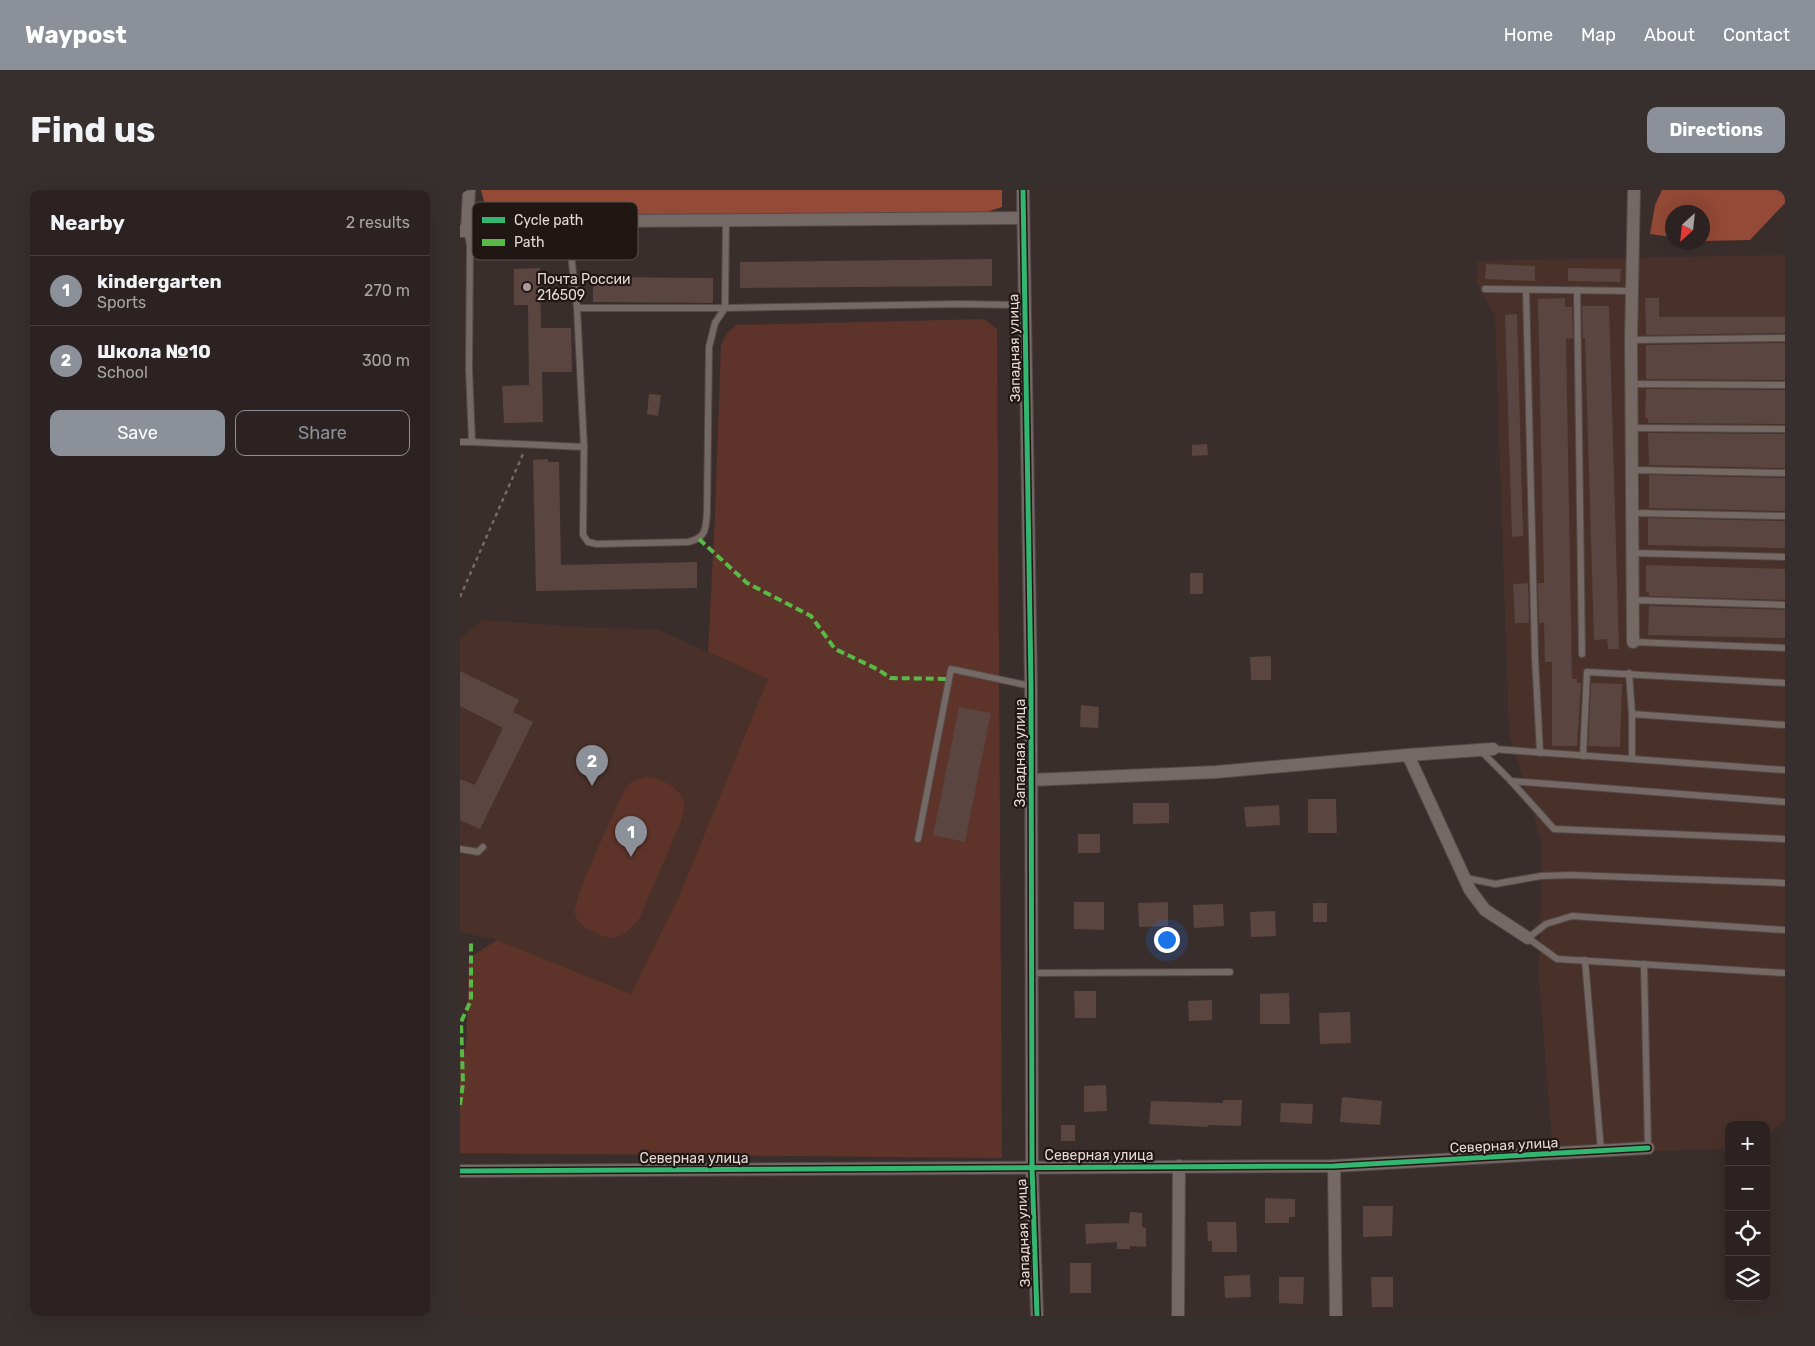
<!DOCTYPE html>
<meta charset="utf-8">
<style>
body{margin:0;font-family:Rubik,sans-serif;background:#372f2e;color:#f1f3f6}
.controls{position:absolute;right:15px;bottom:15px;display:grid;overflow:hidden;border-radius:10px;box-shadow:0 5px 20px #0002}
.controls button{width:45px;height:45px;display:grid;place-items:center;padding:0;border:0;border-bottom:1px solid #473f3f;background:#2b2221;color:#f1f3f6;font:25px sans-serif}
.compass{position:absolute;left:1205px;top:15px;width:45px;height:45px;border-radius:50%;background:#2b2221;box-shadow:0 5px 20px #0002;rotate:207deg}
.you{position:absolute;left:706px;top:749px;width:18px;height:18px;margin:-12px;border:4px solid #fff;border-radius:50%;background:#1a73e8;box-shadow:0 0 0 8px #1a73e833}
.badge{display:grid;place-items:center;width:32px;height:32px;border-radius:50%;background:#8c9099;color:#fff;font-size:16px;font-weight:700}
.pin{position:absolute;translate:-50% -41px;filter:drop-shadow(0 1px 2px #0008)}
.pin::after{content:'';position:absolute;top:26px;width:18px;height:15px;background:inherit;clip-path:polygon(0 0,100% 0,50% 100%)}
.list{margin:0;padding:0;list-style:none}
h2{display:flex;justify-content:space-between;align-items:center;height:65px;margin:0;padding:0 20px;font-size:21px}
h2 small{font-size:16px;font-weight:400;color:#a6a4a5}
.list li{display:grid;grid-template-columns:32px 1fr auto;gap:15px;align-items:center;box-sizing:border-box;height:70px;padding:0 20px;border-top:1px solid #473f3f}
.list b{display:block;font-size:19px;white-space:nowrap}
.list p{margin:0;font-size:16px;white-space:nowrap;color:#a6a4a5}
.list em{font-size:16px;font-style:normal;color:#a6a4a5}
.actions{display:flex;gap:10px;padding:15px 20px}
.actions a{flex:1;padding:11px 0;border:1px solid #8c9099;border-radius:10px;text-align:center;font-size:18px;color:#8c9099}
.actions .main{background:#8c9099;color:#fff}
.icon{flex:none;width:28px;height:28px;fill:none;stroke:currentColor;stroke-width:2;stroke-linecap:round;stroke-linejoin:round}
.map{position:relative;flex:none;width:1325px;height:1126px;overflow:hidden;border-radius:10px}
header{display:flex;align-items:center;gap:30px;box-sizing:border-box;height:70px;padding:0 25px;background:#8c9099;color:#fff}
header strong{font-size:24px}
nav{display:flex;gap:28px;margin-inline-start:auto;font-size:18px}
.intro{display:flex;align-items:center;justify-content:space-between;box-sizing:border-box;height:120px;padding:0 30px}
h1{margin:0;font-size:35px}
.button{padding:12px 22px;border-radius:10px;background:#8c9099;color:#fff;font-size:18px;font-weight:700}
main{display:flex;gap:30px;padding:0 30px}
aside{flex:1;background:#2b2221;border-radius:10px;box-shadow:0 5px 20px #0002}
.map>svg:first-child{display:block}
</style>
<header>
<strong>Waypost</strong>
<nav><a>Home</a><a>Map</a><a>About</a><a>Contact</a></nav>
</header>
<div class="intro"><h1>Find us</h1><a class="button">Directions</a></div>
<main>
<aside>
<h2>Nearby<small>2 results</small></h2>
<ul class="list">
<li><span class="badge">1</span><div><b>kindergarten</b><p>Sports</p></div><em>270 m</em></li>
<li><span class="badge">2</span><div><b>Школа №10</b><p>School</p></div><em>300 m</em></li>
</ul>
<div class="actions"><a class="main">Save</a><a>Share</a></div>
</aside>
<div class="map">
<svg width="1325" height="1126" viewBox="0 0 1325 1126">
<rect width="100%" height="100%" fill="#392e2c"/>
<!-- built -->
<g fill="#49312a">
<path d="M1325,65V929L1306,947V935H1269V959L1093,964L1079,789L1082,653L1049,543L1035,126L1016,92L1018,71Z"/>
<path d="M23,430L133,438L196,439L308,489L220,704L171,804L37,750L0,742V448Z"/>
</g>
<!-- green -->
<g fill="#5e3329">
<path d="M524,129L537,139L542,968L0,963V859H6L9,768L37,750L171,804L220,704L308,489L248,462L255,325L261,155L267,143L277,135Z"/>
<path d="M187,587C201,589 223,598 224,615C225,620 222,626 221,631L179,729C169,741 158,753 141,745C130,740 118,736 115,724C112,711 155,621 163,603L171,592Z"/>
</g>
<!-- forest -->
<g fill="#944a36">
<path d="M21,0H542V17L526,22L45,26L27,23Z"/>
<path d="M1202,0H1325V13L1290,50L1243,51L1242,22H1212V47L1190,44L1195,15Z"/>
</g>
<!-- building -->
<g fill="#5a4540">
<path d="M532,69V96L280,98V72Z"/>
<path d="M1026,74L1075,76V91L1025,89Z"/>
<path d="M80,78L81,138H111L112,182H82L83,232L44,233L42,196L69,195L68,115H54V79Z"/>
<path d="M1108,78L1161,79L1160,92L1108,91Z"/>
<path d="M133,87L253,88V113L133,112Z"/>
<path d="M1105,108V117H1112L1113,148L1106,149L1112,489H1117V493H1121L1117,556H1092V472H1085L1084,433H1079L1078,393H1084L1078,109Z"/>
<path d="M1185,108H1199V127H1325V143L1186,145Z"/>
<path d="M1122,116H1149L1159,459H1148L1147,449L1134,450L1125,148H1123Z"/>
<path d="M1057,124L1063,346L1052,347L1045,125Z"/>
<path d="M1325,153V190L1186,189V155Z"/>
<path d="M1186,199L1325,200V234L1188,233V228H1185Z"/>
<path d="M189,204L201,205L198,226L187,224Z"/>
<path d="M1188,243L1325,244V278L1189,275Z"/>
<path d="M747,254L748,265L732,266V255Z"/>
<path d="M88,269V272H99L101,375L237,372V398L76,401L73,270Z"/>
<path d="M1189,285L1325,288V321L1189,318Z"/>
<path d="M1188,328L1325,331V358L1188,355Z"/>
<path d="M1186,375L1325,379V410L1189,406V402H1186Z"/>
<rect x="730" y="383" width="13" height="21"/>
<path d="M1068,393L1069,433H1055L1053,394Z"/>
<path d="M1189,416L1325,420V448L1188,445Z"/>
<path d="M811,466V490H791L790,467Z"/>
<path d="M0,481L59,510L53,522L73,532L20,639L0,630V589L15,595L43,538L0,516Z"/>
<path d="M1131,493L1162,494L1160,557L1128,556Z"/>
<path d="M621,515L639,517L638,538L620,537Z"/>
<path d="M499,517L531,523L505,652L473,645Z"/>
<path d="M848,609H876L877,643H848Z"/>
<path d="M673,613H709V633L673,634Z"/>
<path d="M819,615L820,635L786,637L784,617Z"/>
<rect x="618" y="644" width="22" height="19"/>
<path d="M614,712H644V740L614,739Z"/>
<path d="M708,712V736L679,737L678,713Z"/>
<rect x="853" y="713" width="14" height="19"/>
<path d="M763,714L764,736L734,738L733,715Z"/>
<path d="M815,721L816,746L791,747L790,722Z"/>
<path d="M614,801H636V828H615Z"/>
<path d="M829,803L830,834H800V804Z"/>
<path d="M752,810V830L729,831L728,811Z"/>
<path d="M890,822L891,853L860,854L859,823Z"/>
<path d="M646,895L647,921L624,922V896Z"/>
<path d="M882,907L922,911L920,935L880,932Z"/>
<path d="M763,910H782L781,936L748,935V937L689,934L691,911L763,913Z"/>
<path d="M821,913L853,914L852,934L820,932Z"/>
<rect x="601" y="935" width="14" height="16"/>
<path d="M805,1008L835,1009V1027H829V1033H805Z"/>
<path d="M903,1016H933L932,1046L903,1047Z"/>
<path d="M670,1022L682,1023V1037L686,1038V1057L670,1056V1059H657V1052L626,1054L625,1034L669,1033Z"/>
<path d="M747,1032H776L777,1062H752V1051H748Z"/>
<rect x="610" y="1073" width="21" height="30"/>
<path d="M790,1085L791,1107L765,1108L764,1086Z"/>
<path d="M819,1087H844L843,1114L819,1113Z"/>
<path d="M911,1087H933V1117H912Z"/>
</g>
<g fill="none" stroke-linecap="round" stroke-linejoin="round">
<defs>
<g id="lane">
<path d="M108,37L117,118L124,257"/>
<path d="M7,40L10,55L9,180L12,252L124,257L123,345L128,352L137,354L228,352C246,348 246,339 247,322L249,157L255,133L265,118L499,114L565,115"/>
<path d="M1025,99L1173,101"/>
<path d="M1066,100L1075,467L1080,563"/>
<path d="M1117,100L1122,464"/>
<path d="M117,118H265L266,30"/>
<path d="M1171,150L1325,148"/>
<path d="M1171,194L1325,195"/>
<path d="M1172,238L1325,239"/>
<path d="M0,252H12"/>
<path d="M1172,280L1325,283"/>
<path d="M1172,323L1325,326"/>
<path d="M1172,363L1325,367"/>
<path d="M1172,410L1325,415"/>
<path d="M1173,452L1325,458"/>
<path d="M1169,483L1172,524V569"/>
<path d="M1172,524L1325,535"/>
<path d="M1033,559L1325,580"/>
<path d="M1021,561L1051,591L1094,639L1325,649"/>
<path d="M1123,566L1127,482L1325,493"/>
<path d="M1051,591L1325,612"/>
<path d="M458,649L491,479L571,496"/>
<path d="M0,659L18,662L23,657"/>
<path d="M1006,688L1035,694L1081,686L1110,685L1325,693"/>
<path d="M1325,740L1112,726L1086,734L1068,748L1097,769L1325,783"/>
<path d="M1125,770L1141,961"/>
<path d="M1184,774L1188,958"/>
<path d="M571,783L770,782"/>
</g>
<g id="street">
<path d="M563,0L571,496L572,977L577,1126"/>
<path d="M7,40L9,0"/>
<path d="M0,41L108,37L155,31L563,28"/>
<path d="M1173,452L1171,150L1174,0"/>
<path d="M948,565L1010,700L1025,720L1068,748"/>
<path d="M571,590L756,582L948,565L1033,559"/>
<path d="M874,976L876,1126"/>
<path d="M0,981L874,976L1188,958"/>
<path d="M718,1126L719,976"/>
</g>
</defs>
<!-- lane casing -->
<use href="#lane" stroke="#544a48" stroke-width="8"/>
<!-- street casing -->
<use href="#street" stroke="#544a48" stroke-width="14"/>
<!-- path -->
<path stroke="#756a68" stroke-width="2.5" stroke-dasharray="4 4" stroke-linecap="butt" d="M0,407L63,264"/>
<!-- lane -->
<use href="#lane" stroke="#756965" stroke-width="6"/>
<!-- street -->
<use href="#street" stroke="#756965" stroke-width="12"/>
<!-- quiet -->
<g stroke="#58b947" stroke-width="4" stroke-dasharray="8 4" stroke-linecap="butt">
<path d="M239,349L287,393L351,426L375,459L419,480L430,488L489,489"/>
<path d="M0,915L3,893L1,832L11,810V752"/>
</g>
<defs>
<g id="cycleway">
<path d="M563,0L571,496L572,977L577,1126"/>
<path d="M0,981L874,976L1188,958"/>
</g>
</defs>
<!-- cycleway casing -->
<use href="#cycleway" stroke="#201614" stroke-width="8"/>
<!-- cycleway -->
<use href="#cycleway" stroke="#33b770" stroke-width="5"/>
</g>
<!-- markers -->
<circle fill="#a99c99" stroke="#201614" stroke-width="2" cx="67" cy="97" r="5"/>
<g text-anchor="middle" stroke-width="4.5" stroke-linejoin="round" paint-order="stroke">
<!-- poi labels -->
<g font-size="14" fill="#e6d8d4" stroke="#201614" text-anchor="start">
<text x="77" y="94">Почта России<tspan x="77" dy="16">216509</tspan></text>
</g>
<!-- street labels -->
<g font-size="14" fill="#e6d8d4" stroke="#201614">
<text transform="translate(554 158) rotate(-91)" y="5">Западная улица</text>
<text transform="translate(560 563) rotate(-90)" y="5">Западная улица</text>
<text transform="translate(1044 955) rotate(-3)" y="5">Северная улица</text>
<text x="639" y="970">Северная улица</text>
<text x="234" y="973">Северная улица</text>
<text transform="translate(563 1043) rotate(-92)" y="5">Западная улица</text>
</g>
</g>
<!-- legend -->
<rect x="12" y="12" width="166" height="58" rx="8" fill="#201614" stroke="#5b504e" stroke-width="1"/>
<rect x="22" y="27" width="23" height="6" fill="#33b770"/>
<rect x="22" y="49" width="23" height="7" fill="#58b947"/>
<g font-size="14" fill="#e6d8d4">
<text x="54" y="35">Cycle path</text>
<text x="54" y="57">Path</text>
</g>
</svg>
<div class="controls">
<button>+</button>
<button>−</button>
<button><svg class="icon" aria-label="locate" viewBox="0 0 24 24"><circle cx="12" cy="12" r="6"/><path d="M12 2v4M12 18v4M2 12h4M18 12h4"/></svg></button>
<button><svg class="icon" aria-label="layers" viewBox="0 0 24 24"><path d="M12 4l9 5-9 5-9-5zM3 14l9 5 9-5"/></svg></button>
</div>
<svg class="compass" viewBox="-18 -18 36 36"><path d="M0-13l5 13h-10z" fill="#e53935"/><path d="M0 13l5-13h-10z" fill="#a6a4a5"/></svg>
<div class="you"></div>
<div class="pin badge" style="left:171px;top:667px">1</div>
<div class="pin badge" style="left:132px;top:596px">2</div>
</div>
</main>
